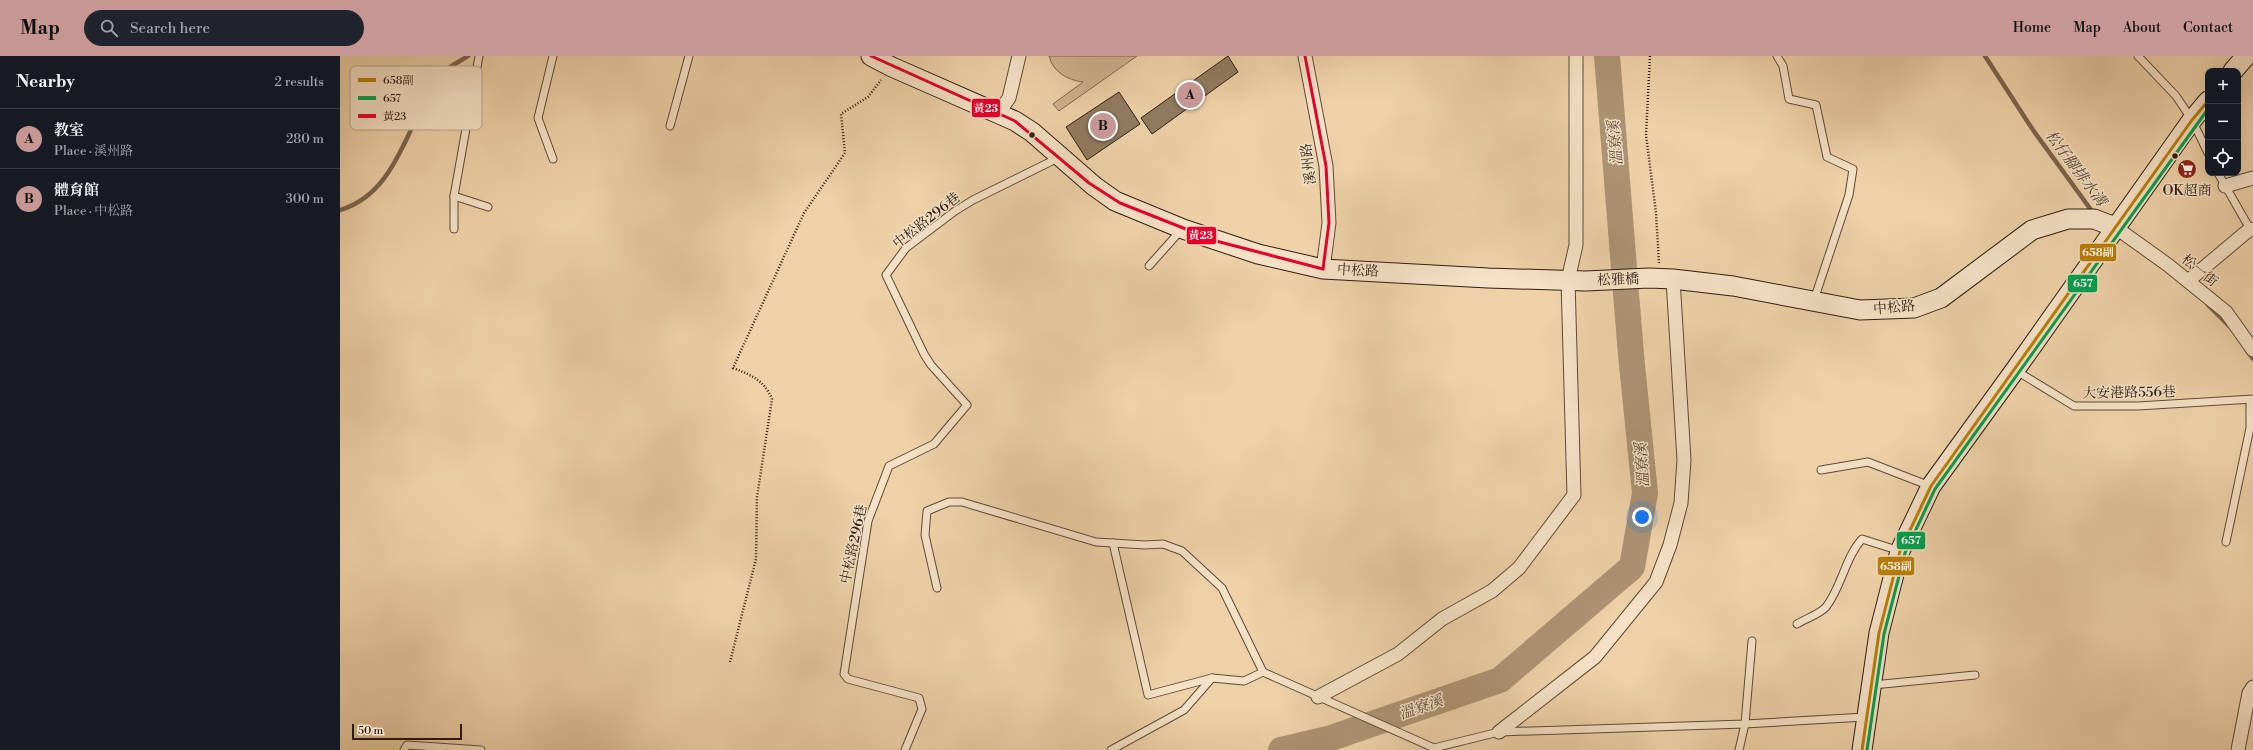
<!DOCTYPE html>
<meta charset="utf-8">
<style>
body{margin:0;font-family:"Libre Bodoni","Noto Serif TC",serif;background:#20242c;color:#f1f3f6}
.controls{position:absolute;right:12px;top:12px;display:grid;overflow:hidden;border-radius:8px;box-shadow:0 4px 16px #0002}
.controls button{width:36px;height:36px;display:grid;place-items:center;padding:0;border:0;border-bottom:1px solid #363941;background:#171b24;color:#f1f3f6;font:20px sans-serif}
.scale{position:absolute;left:12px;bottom:10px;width:110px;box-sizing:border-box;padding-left:4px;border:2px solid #2f1d15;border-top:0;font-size:11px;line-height:14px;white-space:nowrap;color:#2f1d15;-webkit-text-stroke:3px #f4e1c6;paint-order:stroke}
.you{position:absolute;left:1302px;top:461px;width:14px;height:14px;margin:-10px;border:3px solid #fff;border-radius:50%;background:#1a73e8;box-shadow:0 0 0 6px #1a73e833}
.badge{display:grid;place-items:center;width:26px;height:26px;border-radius:50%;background:#c59692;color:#111;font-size:13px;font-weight:700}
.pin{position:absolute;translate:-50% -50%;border:2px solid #fff;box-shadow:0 1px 4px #0006}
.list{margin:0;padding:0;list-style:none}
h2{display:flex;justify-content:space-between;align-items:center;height:52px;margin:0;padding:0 16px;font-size:17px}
h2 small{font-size:13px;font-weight:400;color:#9ea1a6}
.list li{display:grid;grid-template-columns:26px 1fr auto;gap:12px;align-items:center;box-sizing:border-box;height:60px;padding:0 16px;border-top:1px solid #363941}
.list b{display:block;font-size:15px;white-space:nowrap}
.list p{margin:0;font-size:13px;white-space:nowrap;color:#9ea1a6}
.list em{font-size:13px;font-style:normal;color:#9ea1a6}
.icon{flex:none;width:22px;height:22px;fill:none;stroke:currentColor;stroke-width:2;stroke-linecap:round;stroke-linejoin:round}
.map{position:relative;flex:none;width:1913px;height:694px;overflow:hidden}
header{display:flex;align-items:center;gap:24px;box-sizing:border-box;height:56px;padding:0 20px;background:#c59692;color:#111}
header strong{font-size:19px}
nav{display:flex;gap:22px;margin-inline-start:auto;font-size:14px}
.search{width:280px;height:36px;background:#20242c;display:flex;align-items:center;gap:10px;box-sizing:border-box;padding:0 14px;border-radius:22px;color:#9ea1a6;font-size:15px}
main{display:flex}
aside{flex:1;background:#171b24}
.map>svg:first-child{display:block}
</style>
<header>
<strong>Map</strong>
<div class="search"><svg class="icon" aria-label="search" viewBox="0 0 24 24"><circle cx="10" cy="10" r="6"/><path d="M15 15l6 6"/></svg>Search here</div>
<nav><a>Home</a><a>Map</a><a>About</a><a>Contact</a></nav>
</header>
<main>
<aside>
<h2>Nearby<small>2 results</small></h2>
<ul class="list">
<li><span class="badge">A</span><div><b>教室</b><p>Place · 溪州路</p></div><em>280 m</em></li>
<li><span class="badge">B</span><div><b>體育館</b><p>Place · 中松路</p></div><em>300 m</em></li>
</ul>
</aside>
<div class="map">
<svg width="1913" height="694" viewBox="0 0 1913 694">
<rect width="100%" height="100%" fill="#eed1a7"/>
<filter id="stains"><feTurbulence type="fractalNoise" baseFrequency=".005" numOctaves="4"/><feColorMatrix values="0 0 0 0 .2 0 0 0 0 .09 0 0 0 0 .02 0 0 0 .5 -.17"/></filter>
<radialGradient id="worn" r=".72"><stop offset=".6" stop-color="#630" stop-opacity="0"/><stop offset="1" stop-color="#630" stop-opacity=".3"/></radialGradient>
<!-- green -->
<path fill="#ceb28e" stroke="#7e6852" d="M709,0H797L719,55L713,48L743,26C727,24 713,16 709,0Z"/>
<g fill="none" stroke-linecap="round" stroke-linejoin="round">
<!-- stream -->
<g stroke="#7b644f" stroke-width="4.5">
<path d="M1645,0L1693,74L1754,158"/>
<path d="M0,154C61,136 67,60 103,17C109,10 121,5 128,0"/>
<path d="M1868,249L1889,270"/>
<path d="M1908,296L1913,303"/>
</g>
<!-- river -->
<path stroke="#ad9475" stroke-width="26" d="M941,694L988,683L1160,624L1292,511L1305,437L1291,299L1267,0"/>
</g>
<!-- building -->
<g fill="#927b61" stroke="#2f1d15">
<path d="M888,0L898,16L812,78L801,62Z"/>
<path d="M779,36L800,68L747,104L726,71Z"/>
</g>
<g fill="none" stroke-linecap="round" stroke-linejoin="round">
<defs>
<g id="lane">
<path d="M139,0L114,140L148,151"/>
<path d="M213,0L198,62L213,103"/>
<path d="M1437,0L1443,10L1449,43L1476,49L1487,101L1513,113L1509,139L1474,244"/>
<path d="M1798,0L1836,40L1852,64L1868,97"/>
<path d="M330,70L349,0"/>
<path d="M1878,117L1910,173"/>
<path d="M114,173V140"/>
<path d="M809,210L842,173"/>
<path d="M1675,314L1734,350H1798L1913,343"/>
<path d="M1481,414L1528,406L1590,430"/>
<path d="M1886,486L1910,372V344"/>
<path d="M773,487L808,639L872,622L904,625L923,616"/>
<path d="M597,532L585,479L587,455L609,446H622L756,486L805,489L823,488L842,495L882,532L923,616L1094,692L1159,676L1405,668L1525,661"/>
<path d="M1457,568C1465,563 1480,558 1486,551C1502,530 1505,502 1522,483L1560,495"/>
<path d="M1533,629L1635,619"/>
<path d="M64,694L67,689L141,694"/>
<path d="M565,694L582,653L579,642L508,623L504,618L528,465L549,410L594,388L627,349L591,309L584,298L546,219L566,192L615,155L633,144L718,102"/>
<path d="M771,694L844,654L872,622"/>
<path d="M1399,694L1405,668L1412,585"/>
</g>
<g id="street">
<path d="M965,0L986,110L989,167L983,213"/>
<path d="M659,56L669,42L679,0"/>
<path d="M1885,130L1913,122"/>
<path d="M1775,171L1828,209L1886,256L1913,294"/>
<path d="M1848,225L1910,173L1913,174"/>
<path d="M978,641L1058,598L1102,563L1152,535L1179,512L1234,439L1228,224L1236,189V0"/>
<path d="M1159,676L1255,601L1316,526L1330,489L1341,447L1344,404L1333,223"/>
<path d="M1898,694L1909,637L1913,631"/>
</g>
<g id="secondary">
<path d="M531,0L552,11L675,65L692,76L754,130L775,145L843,173L918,198L983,213L1148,222L1246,225L1309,222L1333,223L1393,230L1520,254L1574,252L1601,242L1692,174L1728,163H1754L1775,171"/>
<path d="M1893,15L1906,0"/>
<path d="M1522,694L1539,577L1560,495L1591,430L1675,314L1852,64L1868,45"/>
</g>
</defs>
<!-- lane casing -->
<use href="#lane" stroke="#5f4a3a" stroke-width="9"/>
<!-- street casing -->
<use href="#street" stroke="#5f4a3a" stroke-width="15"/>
<!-- secondary casing -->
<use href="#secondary" stroke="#2f1d15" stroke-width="21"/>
<!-- path -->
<g stroke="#2f1d15" stroke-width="2.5" stroke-dasharray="1 2" stroke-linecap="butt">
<path d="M1310,0L1306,79L1316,157L1319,207"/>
<path d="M390,606L416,503L417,441L432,343C424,324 411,319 393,312L464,157L505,97L501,58L528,41L541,24"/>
</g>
<!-- lane -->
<use href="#lane" stroke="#f4e1c6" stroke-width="7"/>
<!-- street -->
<use href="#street" stroke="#f4e1c6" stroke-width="13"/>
<!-- secondary -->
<use href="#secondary" stroke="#f4e1c6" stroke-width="19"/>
<defs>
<path id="bus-1" d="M1522,694L1539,577L1560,495L1591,430L1852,64L1868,45"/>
<path id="bus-2" d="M1527,694L1544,578L1565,497L1595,433L1868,53"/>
<g id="bus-3">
<path d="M531,0L675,65L749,127L780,147L876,185L983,213"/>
<path d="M965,0L986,110L989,167L983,213"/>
</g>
</defs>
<!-- bus-1 casing -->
<use href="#bus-1" stroke="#f4e1c6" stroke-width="6"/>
<!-- bus-2 casing -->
<use href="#bus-2" stroke="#f4e1c6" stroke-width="6"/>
<!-- bus-3 casing -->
<use href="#bus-3" stroke="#f4e1c6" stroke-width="6"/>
<!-- bus-1 -->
<use href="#bus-1" stroke="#bb7d06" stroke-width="3"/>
<!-- bus-2 -->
<use href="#bus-2" stroke="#029f4e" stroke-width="3"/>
<!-- bus-3 -->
<use href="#bus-3" stroke="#e4002b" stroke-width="3"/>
</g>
<!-- icons -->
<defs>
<symbol id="supermarket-disc" viewBox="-11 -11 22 22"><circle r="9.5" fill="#8f2418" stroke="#f4e1c6"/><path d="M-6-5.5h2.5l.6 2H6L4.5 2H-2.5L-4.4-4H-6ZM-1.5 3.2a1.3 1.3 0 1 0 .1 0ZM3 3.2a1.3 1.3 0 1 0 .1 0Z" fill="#fff"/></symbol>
</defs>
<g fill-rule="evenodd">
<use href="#supermarket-disc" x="1836" y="102" width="22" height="22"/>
</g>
<!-- markers -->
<g fill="#2f1d15" stroke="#f4e1c6" stroke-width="1.5">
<circle cx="692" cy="79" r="3.5"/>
<circle cx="1835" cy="100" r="3.5"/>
</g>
<g text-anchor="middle" stroke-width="3" stroke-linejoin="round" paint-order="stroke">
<!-- street labels -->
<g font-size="14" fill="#2f1d15" stroke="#f4e1c6">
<text transform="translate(968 108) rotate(-97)" y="5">溪州路</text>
<text transform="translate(586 164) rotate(-38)" y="5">中松路296巷</text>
<text transform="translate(1018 214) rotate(3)" y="5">中松路</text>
<text transform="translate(1860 214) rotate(39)" y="5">松一街</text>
<text transform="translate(1278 223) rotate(-2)" y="5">松雅橋</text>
<text transform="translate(1554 251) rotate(-5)" y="5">中松路</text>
<text transform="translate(1789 336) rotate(-1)" y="5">大安港路556巷</text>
<text transform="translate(513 488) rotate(-78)" y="5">中松路296巷</text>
</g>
<!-- poi labels -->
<g font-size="14" fill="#2f1d15" stroke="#f4e1c6">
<text x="1847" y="139">OK超商</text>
</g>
<!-- water labels -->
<g font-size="15" font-style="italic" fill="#5b4737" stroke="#f4e1c6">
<text transform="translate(1275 87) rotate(-95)" y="5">溫寮溪</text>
<text transform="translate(1736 112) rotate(53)" y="5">松仔腳排水溝</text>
<text transform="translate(1302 409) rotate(-94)" y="5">溫寮溪</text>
<text transform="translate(1081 651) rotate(-19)" y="5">溫寮溪</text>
</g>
</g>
<!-- legend -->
<rect x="10" y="10" width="132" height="64" rx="6" fill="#f4e1c6" stroke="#b9a691" stroke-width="1"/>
<rect x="18" y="22" width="18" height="4" fill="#bb7d06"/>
<rect x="18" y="40" width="18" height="4" fill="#029f4e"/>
<rect x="18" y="58" width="18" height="4" fill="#e4002b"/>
<g font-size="11" fill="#2f1d15">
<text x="43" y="28">658副</text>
<text x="43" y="46">657</text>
<text x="43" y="64">黃23</text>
</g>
<g stroke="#f4e1c6" stroke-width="1.5">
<rect x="631" y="42" width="30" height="20" rx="4" fill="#e4002b"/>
<rect x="846" y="170" width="31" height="19" rx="4" fill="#e4002b"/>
<rect x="1739" y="187" width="38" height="19" rx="4" fill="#bb7d06"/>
<rect x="1727" y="218" width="31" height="19" rx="4" fill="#029f4e"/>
<rect x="1556" y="475" width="30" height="19" rx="4" fill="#029f4e"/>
<rect x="1537" y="500" width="38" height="20" rx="4" fill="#bb7d06"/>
</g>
<g font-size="11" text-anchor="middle" font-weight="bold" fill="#fff">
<text x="646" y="56">黃23</text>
<text x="861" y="183">黃23</text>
<text x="1758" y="200">658副</text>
<text x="1743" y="231">657</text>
<text x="1571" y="488">657</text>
<text x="1556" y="514">658副</text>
</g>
<rect width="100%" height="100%" filter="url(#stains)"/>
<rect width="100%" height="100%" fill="url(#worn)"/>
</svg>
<div class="controls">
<button>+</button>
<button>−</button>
<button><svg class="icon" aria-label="locate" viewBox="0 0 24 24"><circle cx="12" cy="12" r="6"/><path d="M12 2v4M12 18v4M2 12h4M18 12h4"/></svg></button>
</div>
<div class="scale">50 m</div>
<div class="you"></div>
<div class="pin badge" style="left:850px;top:39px">A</div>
<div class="pin badge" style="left:763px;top:70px">B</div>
</div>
</main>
